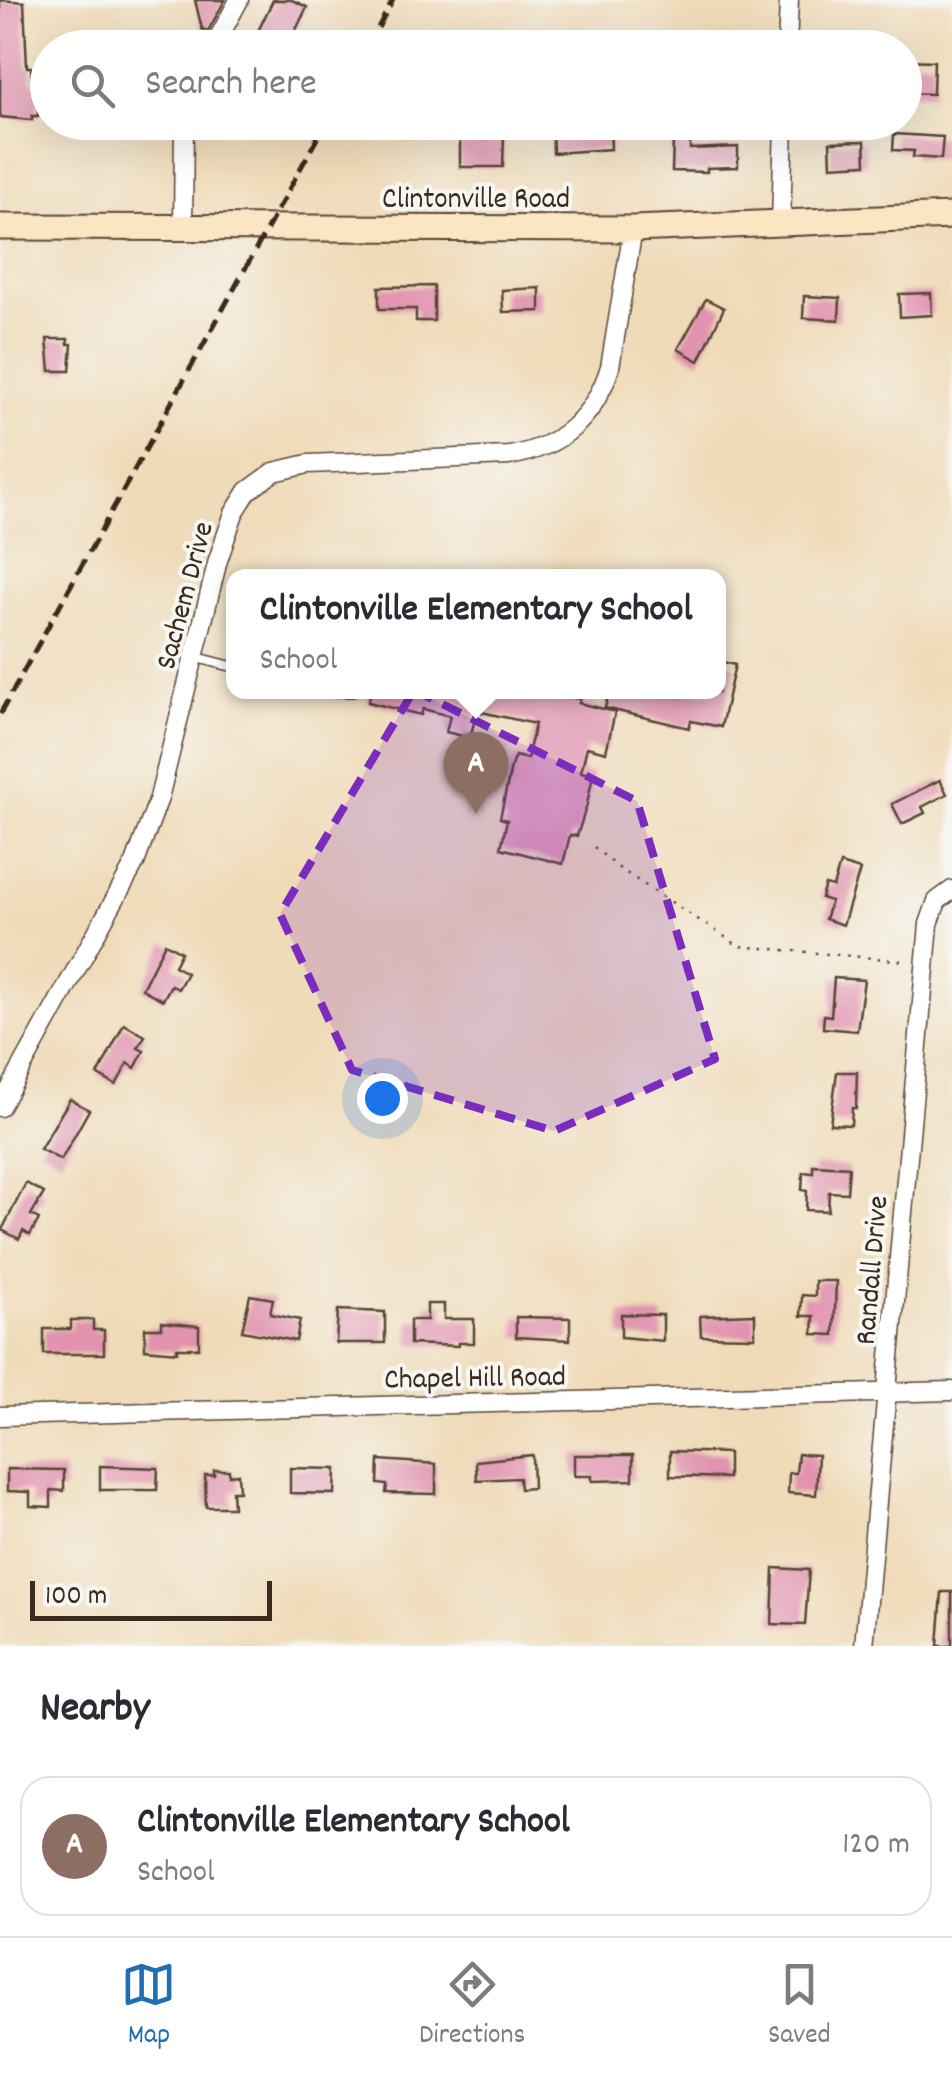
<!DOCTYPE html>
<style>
body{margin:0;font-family:Dekko,sans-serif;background:#f7f7f7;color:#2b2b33}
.scale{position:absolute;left:30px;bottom:25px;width:242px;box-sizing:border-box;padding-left:10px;border:5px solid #3b2a1e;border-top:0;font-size:28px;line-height:35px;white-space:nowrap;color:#3b2a1e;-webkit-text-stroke:8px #f6f6f2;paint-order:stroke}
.you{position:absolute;left:382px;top:1098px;width:35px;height:35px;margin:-25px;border:8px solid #fff;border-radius:50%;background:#1a73e8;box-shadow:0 0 0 15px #1a73e833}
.badge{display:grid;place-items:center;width:65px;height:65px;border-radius:50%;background:#1f6fb2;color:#fff;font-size:32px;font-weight:700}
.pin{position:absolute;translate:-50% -82px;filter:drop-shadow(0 2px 5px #0008)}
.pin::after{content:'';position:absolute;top:52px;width:35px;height:30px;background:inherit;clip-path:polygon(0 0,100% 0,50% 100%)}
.popup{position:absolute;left:226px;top:569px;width:500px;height:130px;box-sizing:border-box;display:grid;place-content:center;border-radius:20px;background:#fff;filter:drop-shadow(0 2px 8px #0005);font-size:32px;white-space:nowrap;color:#7c7c81}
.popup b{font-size:38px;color:#2b2b33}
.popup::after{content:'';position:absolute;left:50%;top:100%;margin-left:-20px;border:20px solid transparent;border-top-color:#fff}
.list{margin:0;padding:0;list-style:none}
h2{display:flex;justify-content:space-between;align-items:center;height:130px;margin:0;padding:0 40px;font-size:42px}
h2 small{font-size:32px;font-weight:400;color:#7c7c81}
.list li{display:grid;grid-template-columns:65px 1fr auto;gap:30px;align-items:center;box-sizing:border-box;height:140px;margin:0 20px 20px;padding:0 20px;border:2px solid #e1e1e2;border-radius:30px}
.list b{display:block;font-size:38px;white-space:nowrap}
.list p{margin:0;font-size:32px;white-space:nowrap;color:#7c7c81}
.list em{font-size:32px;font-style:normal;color:#7c7c81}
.icon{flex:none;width:55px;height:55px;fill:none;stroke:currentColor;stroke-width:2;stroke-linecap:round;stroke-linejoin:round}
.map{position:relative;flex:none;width:952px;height:1646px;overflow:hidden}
.search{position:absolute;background:#fff;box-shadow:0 10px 40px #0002;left:30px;right:30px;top:30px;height:110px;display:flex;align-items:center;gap:25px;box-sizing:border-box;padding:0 35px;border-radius:55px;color:#7c7c81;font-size:38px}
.sheet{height:290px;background:#fff}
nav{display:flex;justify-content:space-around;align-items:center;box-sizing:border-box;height:140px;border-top:2px solid #e1e1e2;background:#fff;font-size:28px;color:#7c7c81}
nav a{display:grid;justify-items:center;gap:5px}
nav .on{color:#1f6fb2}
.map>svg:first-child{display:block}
</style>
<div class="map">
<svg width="952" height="1646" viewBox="0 0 952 1646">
<rect width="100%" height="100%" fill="#f6f6f2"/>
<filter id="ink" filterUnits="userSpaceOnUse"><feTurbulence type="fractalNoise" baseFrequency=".01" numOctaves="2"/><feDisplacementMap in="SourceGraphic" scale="20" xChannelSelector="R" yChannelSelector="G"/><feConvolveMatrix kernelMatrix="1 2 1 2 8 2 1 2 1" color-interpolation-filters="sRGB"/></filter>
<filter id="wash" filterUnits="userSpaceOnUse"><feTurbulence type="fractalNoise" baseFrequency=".0048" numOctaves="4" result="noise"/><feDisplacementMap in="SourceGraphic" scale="40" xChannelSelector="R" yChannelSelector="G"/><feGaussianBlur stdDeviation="2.25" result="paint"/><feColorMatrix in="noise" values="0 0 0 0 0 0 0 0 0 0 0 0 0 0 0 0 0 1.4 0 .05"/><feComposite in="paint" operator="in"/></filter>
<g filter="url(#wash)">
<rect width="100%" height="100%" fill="#f0dbb9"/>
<g id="blocks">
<!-- building -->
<g fill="#e193af">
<path d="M0,0L24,2L27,67H31L32,81H35L36,87H44V102H38V116H32V120L1,117L0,114Z"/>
<path d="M195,0H225L208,31L202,29Z"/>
<path d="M273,0H292L307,7L287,48H250Z"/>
<path d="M904,60L934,61L933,94L904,93Z"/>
<path d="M560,124H610L611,149L553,153L552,126Z"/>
<path d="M894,134L943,137L941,159L913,157L914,151L893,150Z"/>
<path d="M481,136H504L503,167H460V138Z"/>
<path d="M690,139V149L738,147V167L707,168V172L672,171L673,140Z"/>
<path d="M865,141L866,164L831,166L830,142Z"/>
<path d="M434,286V321H416V309H379V287Z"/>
<path d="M540,288V311L503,312L502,290Z"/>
<path d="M931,293L932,315L900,317L899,294Z"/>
<path d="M804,296L840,298L839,320L803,318Z"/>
<path d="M706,299L724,308L699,361L678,349Z"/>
<path d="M47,339H68V344H72L70,371H50Z"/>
<path d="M718,661L735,665L721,727L691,721L689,728L605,708L609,692H718Z"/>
<path d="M371,692H575L574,698L580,699L579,703L615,712L606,752L587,747L581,772L593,775L587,804L577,836L570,835L563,864L501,848L507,820L500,818L512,763L515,756L527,759L535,724L477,711L470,738L446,732L450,716L423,709L421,715L368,702Z"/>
<path d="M940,780L947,794L922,807L925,813L902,824L892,804Z"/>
<path d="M840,864L860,870L843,925L825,919L831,901L821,898L825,885L833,887Z"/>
<path d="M165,943L181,952L174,966L187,973L178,989L171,985L163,1000L142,989Z"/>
<path d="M834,978L864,980L857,1031L823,1028L824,1015L831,1016Z"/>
<path d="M124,1024L145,1036L138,1048L144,1051L135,1068L128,1063L116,1085L98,1075Z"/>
<path d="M837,1072H857L856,1108H852L851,1125L830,1124Z"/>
<path d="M70,1099L89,1110L61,1160L40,1149Z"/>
<path d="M813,1165L849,1167L847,1193L829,1192L828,1211L806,1210L807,1191L802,1190L803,1172L813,1173Z"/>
<path d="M26,1183L44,1193L31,1215L39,1219L30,1235L23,1231L19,1239L2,1230Z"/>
<path d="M815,1281H836L834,1335L813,1334L814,1316H801L802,1295L815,1296Z"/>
<path d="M250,1295L273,1299L270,1314L300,1320L296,1341L242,1331Z"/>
<path d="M427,1304H444V1319H474V1343H458V1346L410,1344V1320H427Z"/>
<path d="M338,1310L385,1312V1343H336Z"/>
<path d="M621,1314L663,1315V1341L621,1337Z"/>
<path d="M755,1314V1337L701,1336L700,1316Z"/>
<path d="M516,1317L570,1318V1340L516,1337Z"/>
<path d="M71,1320H93V1330H104V1354H44V1329H71Z"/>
<path d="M162,1322L199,1326V1348H177V1352L145,1349V1328H162Z"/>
<path d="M670,1451L728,1453V1478L670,1476Z"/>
<path d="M798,1454L818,1455L816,1495L788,1493L789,1473H796Z"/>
<path d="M532,1455L533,1488L520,1489L519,1478L477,1480L476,1461Z"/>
<path d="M574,1455H633V1480L592,1481V1476H574Z"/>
<path d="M379,1460L436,1464V1494L386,1493L387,1485L378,1484Z"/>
<path d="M100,1466L158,1468L157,1490H100Z"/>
<path d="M290,1468L336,1469L335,1494L290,1493Z"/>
<path d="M7,1469L64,1470V1491L51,1490V1507L30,1506V1492L7,1491Z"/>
<path d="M214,1470H229V1475L238,1474L239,1491H232L233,1507H206L205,1475H214Z"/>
<path d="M774,1568L809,1570L805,1625L772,1624Z"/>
<path d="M942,1592H952V1646H938Z"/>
</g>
</g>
</g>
<g filter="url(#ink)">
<use href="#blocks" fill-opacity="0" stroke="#564535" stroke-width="2.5"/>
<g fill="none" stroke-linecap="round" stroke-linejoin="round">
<defs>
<g id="lane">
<path d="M262,576L271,572L288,576"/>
<path d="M195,657L234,667"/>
<path d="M332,692H353"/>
</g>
<g id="street">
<path d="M213,48L239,0"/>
<path d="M787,48L789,0"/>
<path d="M781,224L784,122"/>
<path d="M183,230L184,122"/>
<path d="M0,1107L135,863L159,798L218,560L234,513L248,491L274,472L308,464L509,456C562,447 594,418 610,367L633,229"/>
<path d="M0,1416L952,1391"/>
<path d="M864,1646L929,924L937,901L952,890"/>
</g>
<path id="secondary" d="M0,227L633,229L952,216"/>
</defs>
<!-- lane casing -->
<use href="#lane" stroke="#564535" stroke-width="12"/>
<!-- street casing -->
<use href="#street" stroke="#564535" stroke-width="21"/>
<!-- secondary casing -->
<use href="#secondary" stroke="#564535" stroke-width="29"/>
<!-- path -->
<path stroke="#564535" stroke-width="2.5" stroke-dasharray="2.5 8" stroke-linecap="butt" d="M594,847L617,867L739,946L907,961"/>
<!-- lane -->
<use href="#lane" stroke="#fff" stroke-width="9"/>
<!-- street -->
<use href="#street" stroke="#fff" stroke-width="18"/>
<!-- secondary -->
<use href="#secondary" stroke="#fbe6c4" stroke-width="25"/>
<!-- rail -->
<g stroke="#3b2a1e" stroke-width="5" stroke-dasharray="15 8" stroke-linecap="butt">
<path d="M367,48L393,0"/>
<path d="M0,714L326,122"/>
</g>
</g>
</g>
<!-- marked area -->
<path fill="#7b2cbf" fill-opacity="0.2" stroke="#7b2cbf" stroke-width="8" stroke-dasharray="20 12" stroke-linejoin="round" d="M414,690L637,801L715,1059L554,1131L352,1070L280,914Z"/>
<g text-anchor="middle" stroke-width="8" stroke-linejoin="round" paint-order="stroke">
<!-- street labels -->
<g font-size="30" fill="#3b2a1e" stroke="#f6f6f2">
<text x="476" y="207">Clintonville Road</text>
<text transform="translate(183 595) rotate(-75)" y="10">Sachem Drive</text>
<text transform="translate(870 1270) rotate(-85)" y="10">Randall Drive</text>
<text transform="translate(475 1376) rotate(-1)" y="10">Chapel Hill Road</text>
</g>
</g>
</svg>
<div class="scale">100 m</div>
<div class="you"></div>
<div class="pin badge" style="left:476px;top:814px;background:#8d6e63">A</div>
<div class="popup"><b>Clintonville Elementary School</b>School</div>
<div class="search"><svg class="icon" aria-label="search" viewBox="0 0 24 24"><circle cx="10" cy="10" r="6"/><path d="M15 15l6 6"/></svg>Search here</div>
</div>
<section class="sheet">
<h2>Nearby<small></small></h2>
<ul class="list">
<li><span class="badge" style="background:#8d6e63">A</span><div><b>Clintonville Elementary School</b><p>School</p></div><em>120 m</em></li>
</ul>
</section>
<nav>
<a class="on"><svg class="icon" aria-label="map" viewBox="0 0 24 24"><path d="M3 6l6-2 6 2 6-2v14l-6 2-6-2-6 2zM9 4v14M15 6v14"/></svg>Map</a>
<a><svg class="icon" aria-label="directions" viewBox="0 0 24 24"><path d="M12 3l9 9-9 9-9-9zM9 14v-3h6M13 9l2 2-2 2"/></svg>Directions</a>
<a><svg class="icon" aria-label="saved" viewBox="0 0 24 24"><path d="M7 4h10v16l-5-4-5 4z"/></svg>Saved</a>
</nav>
